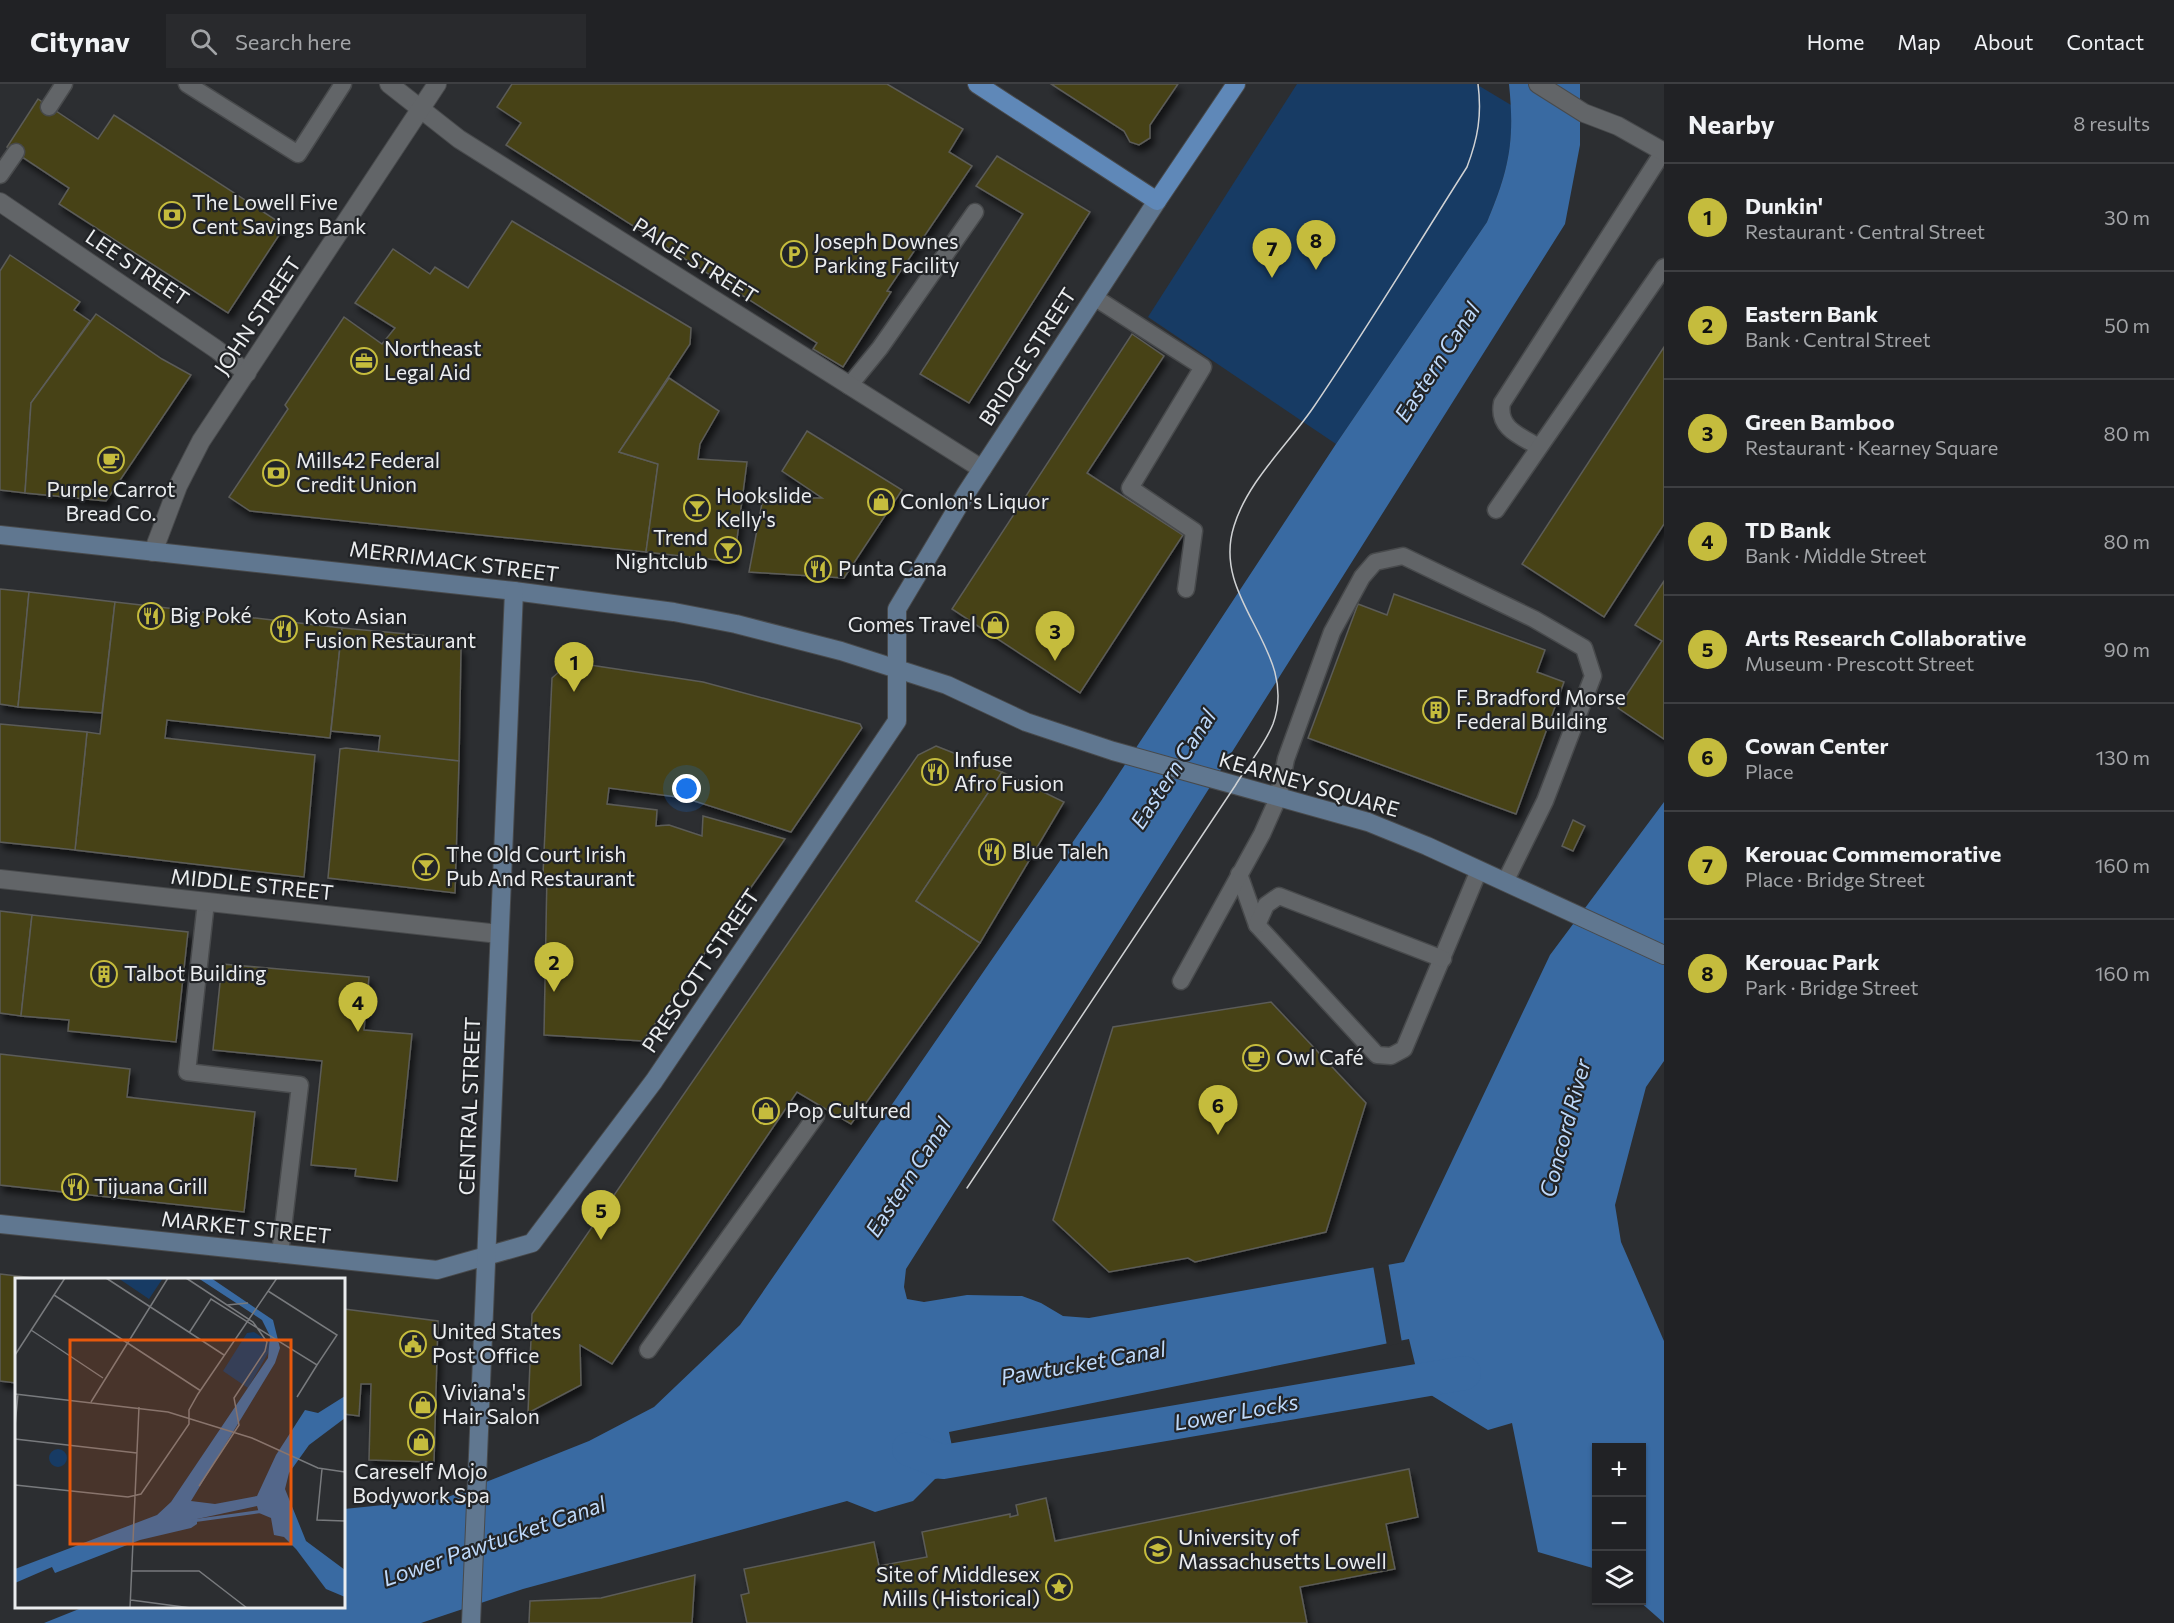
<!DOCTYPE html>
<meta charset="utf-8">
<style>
body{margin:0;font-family:Commissioner,sans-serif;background:#292a2d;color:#f1f3f6}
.controls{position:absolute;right:18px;bottom:18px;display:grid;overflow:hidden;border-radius:0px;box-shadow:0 2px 4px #0004}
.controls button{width:54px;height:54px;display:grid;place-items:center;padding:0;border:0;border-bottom:2px solid #3e3f42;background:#212225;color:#f1f3f6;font:30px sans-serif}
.you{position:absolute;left:687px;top:705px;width:21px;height:21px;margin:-15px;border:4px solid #fff;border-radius:50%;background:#1a73e8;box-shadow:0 0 0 9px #1a73e833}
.badge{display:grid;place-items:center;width:39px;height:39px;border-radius:50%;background:#c5bc3d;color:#111;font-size:20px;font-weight:700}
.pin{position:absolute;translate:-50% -50px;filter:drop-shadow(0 2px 3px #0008)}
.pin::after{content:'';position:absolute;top:32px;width:21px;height:18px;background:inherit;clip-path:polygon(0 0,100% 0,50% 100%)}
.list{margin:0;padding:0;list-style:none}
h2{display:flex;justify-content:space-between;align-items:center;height:78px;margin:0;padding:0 24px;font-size:26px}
h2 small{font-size:20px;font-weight:400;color:#a2a4a7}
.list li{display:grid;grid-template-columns:39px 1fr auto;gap:18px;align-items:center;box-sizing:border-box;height:108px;padding:0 24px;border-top:2px solid #3e3f42}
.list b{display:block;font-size:22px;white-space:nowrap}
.list p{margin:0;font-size:20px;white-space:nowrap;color:#a2a4a7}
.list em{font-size:20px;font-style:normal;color:#a2a4a7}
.icon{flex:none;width:33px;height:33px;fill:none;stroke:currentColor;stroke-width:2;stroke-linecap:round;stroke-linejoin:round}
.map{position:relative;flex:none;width:1664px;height:1539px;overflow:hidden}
header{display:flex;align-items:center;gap:36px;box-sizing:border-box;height:84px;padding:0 30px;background:#212225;border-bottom:2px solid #3e3f42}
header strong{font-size:28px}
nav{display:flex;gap:33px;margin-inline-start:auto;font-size:21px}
.search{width:420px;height:54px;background:#292a2d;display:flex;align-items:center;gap:15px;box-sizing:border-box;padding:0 21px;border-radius:0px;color:#a2a4a7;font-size:22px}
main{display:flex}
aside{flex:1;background:#212225}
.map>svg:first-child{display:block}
</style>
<header>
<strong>Citynav</strong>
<div class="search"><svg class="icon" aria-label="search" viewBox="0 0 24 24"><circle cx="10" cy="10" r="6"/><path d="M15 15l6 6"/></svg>Search here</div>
<nav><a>Home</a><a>Map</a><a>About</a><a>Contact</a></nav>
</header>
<main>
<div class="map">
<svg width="1664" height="1539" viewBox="0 0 1664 1539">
<defs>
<filter id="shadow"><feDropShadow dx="3.5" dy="6" stdDeviation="3" flood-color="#0009"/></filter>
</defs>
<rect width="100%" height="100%" fill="#2c2e31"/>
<!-- green -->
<path fill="#173b64" d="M1297,0H1476L1511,21C1513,69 1505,94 1487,138L1336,360L1148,233Z"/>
<!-- water -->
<path fill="#396aa2" d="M1509,0H1580V61L1565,140L906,1185L904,1203L907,1215L924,1218L967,1211L1022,1212L1041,1219L1063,1232L1089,1234L1404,1178L1550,871L1664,718V977L1646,1003L1615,1121L1621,1158L1664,1257V1539L1639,1517L1642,1516V1364H1596V1485L1538,1468L1512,1339L1488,1346L1421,1305L1409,1255L949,1348L958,1391L935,1395L913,1417L875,1428L847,1417L523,1505L421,1539H44L84,1523L344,1522V1425L443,1415L589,1357L654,1323L740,1241L1101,717L1336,360L1487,138C1509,86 1515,57 1509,0Z"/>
<!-- pier -->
<path fill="#2c2e31" d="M1388,1178L1402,1259L1387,1262L1373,1181Z"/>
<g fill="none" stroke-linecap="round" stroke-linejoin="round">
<!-- canal -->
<path stroke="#396aa2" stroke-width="34" d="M909,1365L943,1378L1464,1289"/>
</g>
<!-- building -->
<g fill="#464217" stroke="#5c5c58" stroke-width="1.5" filter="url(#shadow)">
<path d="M512,0H887L963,45L949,68L972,82L887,207L891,208L843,283L813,265L817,259L506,61L521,39L497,23Z"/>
<path d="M1051,0H1178L1150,41V54L1139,61L1130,58L1124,47Z"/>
<path d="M38,15L98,55L114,31L285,142L228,229L59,120L69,104L7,63Z"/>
<path d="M997,72L1090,128L969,319L920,290L1023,130L976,102Z"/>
<path d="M512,137L691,244L690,260L619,368L658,380L646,468L250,427L229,413L288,325L285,321L344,233L382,260L395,244L355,219L393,165L430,190L435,183L468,204Z"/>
<path d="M10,171L80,218L74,226L90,237L31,319L25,409L0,406V187Z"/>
<path d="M96,230L162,275L191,291L106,417L25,409L31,319Z"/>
<path d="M1132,250L1164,272L1087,389L1183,451L1080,609L952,525Z"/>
<path d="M1664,263V440L1604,533L1522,480Z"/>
<path d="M669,294L719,327L700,360L698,375L747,378L734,478L646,468L658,380L619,368Z"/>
<path d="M807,347L902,406L844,494L749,488L763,414H822L782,387Z"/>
<path d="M1664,497V655L1618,624L1662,557L1635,541Z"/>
<path d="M0,505L29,508L18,623L0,620Z"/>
<path d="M29,508L115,518L102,629L18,623Z"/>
<path d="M1394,510L1545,566L1537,588L1564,598L1516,730L1308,654L1358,520L1387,531Z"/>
<path d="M115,518L342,544L330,654L167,636L165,654L315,671L304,793L75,766L87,648L100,650Z"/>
<path d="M342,544L451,554L461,566L459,677L378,670L380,652L331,647Z"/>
<path d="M570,578L703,598L860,640L862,644L791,748L685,714L609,704L607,720L657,726L656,742L669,741L702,752L703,732L785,755L643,957L544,951L547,790L543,791L552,594Z"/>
<path d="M0,640L87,648L75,766L0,758Z"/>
<path d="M936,662L1002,688L916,817L980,859L851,1040L797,1008L612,1280L580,1261L581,1301L528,1329L532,1230L918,671Z"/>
<path d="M346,664L459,677L455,809L328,794L340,665Z"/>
<path d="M1002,688L1064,718L980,859L916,817Z"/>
<path d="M1573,736L1585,742L1573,767L1562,762Z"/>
<path d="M0,827L32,831L21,932L0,929Z"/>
<path d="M32,831L188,848L176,958L68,947L69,936L21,932Z"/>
<path d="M222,880L369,893L364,946L412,950L397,1097L355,1092L356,1085L311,1081L322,977L213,966Z"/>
<path d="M1271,918L1366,1019L1326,1148L1195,1178L1188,1174L1109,1188L1053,1136L1113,943Z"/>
<path d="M0,970L130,985L127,1013L255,1028L244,1128L0,1101Z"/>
<path d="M0,1190L51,1196H16V1299L0,1297Z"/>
<path d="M344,1225L438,1237L434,1378L369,1376L371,1300H361L359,1332L344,1330Z"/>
<path d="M1409,1385L1418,1433L1386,1440L1395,1485L1300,1503L1307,1539H747L741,1511L749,1509L744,1485L874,1458L879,1482L927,1473L922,1448L1010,1430V1433L1018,1431L1016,1421L1046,1414L1055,1457Z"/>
<path d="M695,1491L692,1539H529L530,1517L601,1514Z"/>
</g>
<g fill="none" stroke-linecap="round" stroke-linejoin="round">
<defs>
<g id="service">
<path d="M187,0L298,70L343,0"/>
<path d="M49,23L64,0"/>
<path d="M0,91L16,68"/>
<path d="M1094,213L1203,283L1130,404L1194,447L1186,505"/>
<path d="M849,302L880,264L975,128"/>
<path d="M1539,363C1520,352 1497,344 1502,319L1663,68"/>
<path d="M1496,426L1664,183"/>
<path d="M1239,790L1257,841L1377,971L1391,972L1404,965L1479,786"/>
<path d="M206,818L187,988L300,1001L280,1170"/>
<path d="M1257,841L1266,821L1279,812L1443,875"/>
<path d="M1181,897L1262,750L1278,714L1286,675L1332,548L1362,493L1375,478L1403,472L1534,535L1584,564L1593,592L1545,717L1505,798"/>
<path d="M648,1266L816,1032"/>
</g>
<g id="minor">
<path d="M1538,0L1584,29L1618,42L1664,68"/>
<path d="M0,118L216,265L247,289"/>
</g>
<g id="tertiary">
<path d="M389,0L459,55L982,385"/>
<path d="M153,468L178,402L201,357L437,0"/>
<path d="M0,795L499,850"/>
</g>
<g id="secondary">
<path d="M0,451L514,507L674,528L736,540L841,567L947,601L1026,638L1113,667L1368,738L1427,762L1664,871"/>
<path d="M0,1140L437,1186L532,1159L654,997L897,637V525L965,411L1157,117"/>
<path d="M471,1539L514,507"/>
</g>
<path id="primary" d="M977,0L1157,117L1236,0"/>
</defs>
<!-- service casing -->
<use href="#service" stroke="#484a4c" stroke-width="19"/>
<!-- minor casing -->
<use href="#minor" stroke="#484a4c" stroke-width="20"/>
<!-- tertiary casing -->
<use href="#tertiary" stroke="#484a4c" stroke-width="20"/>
<!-- secondary casing -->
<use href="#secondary" stroke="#484a4c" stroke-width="20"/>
<!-- primary casing -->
<use href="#primary" stroke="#484a4c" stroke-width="20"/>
<!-- service -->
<use href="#service" stroke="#626568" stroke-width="16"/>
<!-- minor -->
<use href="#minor" stroke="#626568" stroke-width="18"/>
<!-- tertiary -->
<use href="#tertiary" stroke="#626568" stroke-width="18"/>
<!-- secondary -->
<use href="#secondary" stroke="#607790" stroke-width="18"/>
<!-- primary -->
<use href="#primary" stroke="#5f88b8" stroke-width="18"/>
<!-- tram -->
<path stroke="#d0d2d4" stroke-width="1.5" d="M967,1104L1235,702C1247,682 1264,662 1273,640C1300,566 1210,517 1234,442C1248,396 1289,360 1315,321C1368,243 1416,163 1467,83C1478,54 1482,31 1478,0"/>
</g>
<!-- icons -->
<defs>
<symbol id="bank-ring" viewBox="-11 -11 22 22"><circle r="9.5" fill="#222427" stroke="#c5bc3d" stroke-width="1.5"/><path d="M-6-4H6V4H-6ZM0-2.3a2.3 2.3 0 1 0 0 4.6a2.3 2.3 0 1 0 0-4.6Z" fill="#c5bc3d"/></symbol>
<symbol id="parking-ring" viewBox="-11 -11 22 22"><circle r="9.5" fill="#222427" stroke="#c5bc3d" stroke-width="1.5"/><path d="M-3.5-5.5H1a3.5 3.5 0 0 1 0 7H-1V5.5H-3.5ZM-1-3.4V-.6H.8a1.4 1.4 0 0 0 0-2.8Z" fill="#c5bc3d"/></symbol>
<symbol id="office-ring" viewBox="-11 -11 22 22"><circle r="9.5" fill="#222427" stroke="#c5bc3d" stroke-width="1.5"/><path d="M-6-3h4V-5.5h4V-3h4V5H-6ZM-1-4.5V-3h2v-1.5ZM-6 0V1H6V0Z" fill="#c5bc3d"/></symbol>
<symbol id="cafe-ring" viewBox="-11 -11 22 22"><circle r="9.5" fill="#222427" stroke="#c5bc3d" stroke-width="1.5"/><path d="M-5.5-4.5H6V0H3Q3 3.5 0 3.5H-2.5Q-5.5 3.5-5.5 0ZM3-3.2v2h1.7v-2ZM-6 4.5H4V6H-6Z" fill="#c5bc3d"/></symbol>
<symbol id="shop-ring" viewBox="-11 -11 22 22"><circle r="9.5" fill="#222427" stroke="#c5bc3d" stroke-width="1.5"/><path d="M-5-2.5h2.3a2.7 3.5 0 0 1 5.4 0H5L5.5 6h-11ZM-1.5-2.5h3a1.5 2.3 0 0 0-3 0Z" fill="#c5bc3d"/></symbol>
<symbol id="bar-ring" viewBox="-11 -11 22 22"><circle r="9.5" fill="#222427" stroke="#c5bc3d" stroke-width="1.5"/><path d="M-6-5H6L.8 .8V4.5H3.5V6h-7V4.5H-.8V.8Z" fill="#c5bc3d"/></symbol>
<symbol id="restaurant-ring" viewBox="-11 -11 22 22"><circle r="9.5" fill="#222427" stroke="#c5bc3d" stroke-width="1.5"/><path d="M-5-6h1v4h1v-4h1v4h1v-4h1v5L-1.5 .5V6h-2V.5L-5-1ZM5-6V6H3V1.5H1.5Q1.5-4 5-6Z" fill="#c5bc3d"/></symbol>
<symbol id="building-ring" viewBox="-11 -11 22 22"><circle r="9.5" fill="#222427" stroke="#c5bc3d" stroke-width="1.5"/><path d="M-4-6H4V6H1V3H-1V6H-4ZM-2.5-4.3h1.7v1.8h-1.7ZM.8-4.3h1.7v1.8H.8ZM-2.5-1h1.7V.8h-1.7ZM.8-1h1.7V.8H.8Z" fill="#c5bc3d"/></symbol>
<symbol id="civic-ring" viewBox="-11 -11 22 22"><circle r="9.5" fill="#222427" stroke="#c5bc3d" stroke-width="1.5"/><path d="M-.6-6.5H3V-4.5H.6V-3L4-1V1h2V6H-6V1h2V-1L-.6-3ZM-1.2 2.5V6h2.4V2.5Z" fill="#c5bc3d"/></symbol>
<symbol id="university-ring" viewBox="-11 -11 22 22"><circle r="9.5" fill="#222427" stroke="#c5bc3d" stroke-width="1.5"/><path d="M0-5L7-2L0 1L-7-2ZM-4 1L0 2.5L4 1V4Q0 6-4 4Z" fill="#c5bc3d"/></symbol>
<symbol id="sight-ring" viewBox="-11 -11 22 22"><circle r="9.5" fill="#222427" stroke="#c5bc3d" stroke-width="1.5"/><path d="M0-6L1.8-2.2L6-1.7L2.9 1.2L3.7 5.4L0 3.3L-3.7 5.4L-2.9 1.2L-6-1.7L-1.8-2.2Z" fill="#c5bc3d"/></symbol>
</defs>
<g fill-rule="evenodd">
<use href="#bank-ring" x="157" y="116" width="30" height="30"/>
<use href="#parking-ring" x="779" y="155" width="30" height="30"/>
<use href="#office-ring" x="349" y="262" width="30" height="30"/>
<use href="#cafe-ring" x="96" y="361" width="30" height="30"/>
<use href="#bank-ring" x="261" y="374" width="30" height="30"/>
<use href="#shop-ring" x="866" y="403" width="30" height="30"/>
<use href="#bar-ring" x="682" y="409" width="30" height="30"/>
<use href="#bar-ring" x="713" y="451" width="30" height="30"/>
<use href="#restaurant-ring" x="803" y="470" width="30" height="30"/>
<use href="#restaurant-ring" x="136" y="517" width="30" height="30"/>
<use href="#shop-ring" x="980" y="526" width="30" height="30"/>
<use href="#restaurant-ring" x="269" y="530" width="30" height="30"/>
<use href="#building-ring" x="1421" y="611" width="30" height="30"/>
<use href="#restaurant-ring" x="920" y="673" width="30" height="30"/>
<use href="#restaurant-ring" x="977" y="753" width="30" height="30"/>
<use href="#bar-ring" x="411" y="768" width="30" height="30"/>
<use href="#building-ring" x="89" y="875" width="30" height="30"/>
<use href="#cafe-ring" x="1241" y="959" width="30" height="30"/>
<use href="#shop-ring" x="751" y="1012" width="30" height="30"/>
<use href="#restaurant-ring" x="60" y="1088" width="30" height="30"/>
<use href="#civic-ring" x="398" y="1245" width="30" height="30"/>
<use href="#shop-ring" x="408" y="1306" width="30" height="30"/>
<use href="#shop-ring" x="406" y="1343" width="30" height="30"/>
<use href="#university-ring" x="1143" y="1451" width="30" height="30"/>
<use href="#sight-ring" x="1044" y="1488" width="30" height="30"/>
</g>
<g text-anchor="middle" stroke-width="4.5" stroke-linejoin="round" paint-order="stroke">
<!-- poi labels -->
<g font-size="21" fill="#ebedef" stroke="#222427" text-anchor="start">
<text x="192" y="126">The Lowell Five<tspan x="192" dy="24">Cent Savings Bank</tspan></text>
<text x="814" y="165">Joseph Downes<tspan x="814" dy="24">Parking Facility</tspan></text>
<text x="384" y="272">Northeast<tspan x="384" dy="24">Legal Aid</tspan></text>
<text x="296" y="384">Mills42 Federal<tspan x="296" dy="24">Credit Union</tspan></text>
<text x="111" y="413" text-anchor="middle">Purple Carrot<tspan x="111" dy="24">Bread Co.</tspan></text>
<text x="716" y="419">Hookslide<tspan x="716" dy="24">Kelly's</tspan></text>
<text x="900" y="425">Conlon's Liquor</text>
<text x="708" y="461" text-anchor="end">Trend<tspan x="708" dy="24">Nightclub</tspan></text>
<text x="838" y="492">Punta Cana</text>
<text x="170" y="539">Big Poké</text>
<text x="304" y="540">Koto Asian<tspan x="304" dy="24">Fusion Restaurant</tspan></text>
<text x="976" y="548" text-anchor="end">Gomes Travel</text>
<text x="1456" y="621">F. Bradford Morse<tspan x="1456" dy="24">Federal Building</tspan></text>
<text x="954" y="683">Infuse<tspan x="954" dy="24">Afro Fusion</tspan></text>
<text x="1012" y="775">Blue Taleh</text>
<text x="446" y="778">The Old Court Irish<tspan x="446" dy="24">Pub And Restaurant</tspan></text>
<text x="124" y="897">Talbot Building</text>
<text x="1276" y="981">Owl Café</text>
<text x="786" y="1034">Pop Cultured</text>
<text x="94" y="1110">Tijuana Grill</text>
<text x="432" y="1255">United States<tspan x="432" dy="24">Post Office</tspan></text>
<text x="442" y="1316">Viviana's<tspan x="442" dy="24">Hair Salon</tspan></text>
<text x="421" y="1395" text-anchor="middle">Careself Mojo<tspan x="421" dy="24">Bodywork Spa</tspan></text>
<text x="1178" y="1461">University of<tspan x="1178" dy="24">Massachusetts Lowell</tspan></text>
<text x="1040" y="1498" text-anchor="end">Site of Middlesex<tspan x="1040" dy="24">Mills (Historical)</tspan></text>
</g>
<!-- street labels -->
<g font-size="21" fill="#ebedef" stroke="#222427">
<text transform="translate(695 177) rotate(32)" y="7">PAIGE STREET</text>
<text transform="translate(137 184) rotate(34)" y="7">LEE STREET</text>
<text transform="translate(258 232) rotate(-56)" y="7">JOHN STREET</text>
<text transform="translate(1028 273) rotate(-57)" y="7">BRIDGE STREET</text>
<text transform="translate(454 478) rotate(7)" y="7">MERRIMACK STREET</text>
<text transform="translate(1309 701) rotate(16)" y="7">KEARNEY SQUARE</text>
<text transform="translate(252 801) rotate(6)" y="7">MIDDLE STREET</text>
<text transform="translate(701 887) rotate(-56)" y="7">PRESCOTT STREET</text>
<text transform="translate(470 1022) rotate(-88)" y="7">CENTRAL STREET</text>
<text transform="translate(246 1144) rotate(6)" y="7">MARKET STREET</text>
</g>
<!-- water labels -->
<g font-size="22" font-style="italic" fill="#bfdafb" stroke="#222427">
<text transform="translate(1437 278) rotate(-57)" y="8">Eastern Canal</text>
<text transform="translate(1173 685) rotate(-57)" y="8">Eastern Canal</text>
<text transform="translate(1565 1044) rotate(-75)" y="8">Concord River</text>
<text transform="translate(908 1093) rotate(-57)" y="8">Eastern Canal</text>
<text transform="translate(1083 1279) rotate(-10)" y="8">Pawtucket Canal</text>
<text transform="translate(1236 1328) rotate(-10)" y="8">Lower Locks</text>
<text transform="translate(494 1457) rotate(-19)" y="8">Lower Pawtucket Canal</text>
</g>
</g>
<!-- overview -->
<g transform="translate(15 1194)">
<rect width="330" height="330" fill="#2c2e31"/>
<path d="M103,0H148L134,21ZM239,54L256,65V70L233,110L208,93L232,55ZM34 180a9 9 0 1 1 18 0a9 9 0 1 1-18 0Z" fill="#173b64"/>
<path d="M183,0H196L258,42L265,70L260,85L176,223L200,226L242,218L261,177L290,132L303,135L330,118V140L294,167L274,195L270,211L291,263L330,292V319L311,311L281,271L269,259L259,257L256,240L244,235L242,228L182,241V246L176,250L125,262L40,295L37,289L0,305V291L142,237L156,224L253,80L255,58L247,42Z" fill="#396aa2"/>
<path fill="none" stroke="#396aa2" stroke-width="3" d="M177,243L249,233"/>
<path fill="none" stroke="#787a7d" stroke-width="1.5" d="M91,0L209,77M171,0L238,44L252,64L250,73L219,120L224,147L184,208M39,17L186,113M212,27L233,25M16,52L88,100M174,55L196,21L302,87L322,57L253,13M0,77L50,0M0,116L153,134L237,160L303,190L330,194M282,119L302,87M76,124L153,0M0,148L3,116M0,161L122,175M307,191L302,242L330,243M0,207L113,219L126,216L174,146V132L183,116L262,0M117,293H184L232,330M116,322L176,330M115,330L124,129"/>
<path fill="#e8590c" fill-opacity="0.15" stroke="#e8590c" stroke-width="3" d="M55,62H276V266H55Z"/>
<rect width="330" height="330" fill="none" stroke="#ebedef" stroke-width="3"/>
</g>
</svg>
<div class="controls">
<button>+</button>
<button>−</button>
<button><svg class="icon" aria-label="layers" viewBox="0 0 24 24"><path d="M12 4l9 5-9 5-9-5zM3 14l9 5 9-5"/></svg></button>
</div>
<div class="you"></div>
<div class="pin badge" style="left:574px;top:608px">1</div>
<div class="pin badge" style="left:554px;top:908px">2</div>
<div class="pin badge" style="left:1055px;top:577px">3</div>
<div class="pin badge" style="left:358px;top:948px">4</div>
<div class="pin badge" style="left:601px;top:1156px">5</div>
<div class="pin badge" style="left:1218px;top:1051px">6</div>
<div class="pin badge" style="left:1272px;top:194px">7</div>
<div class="pin badge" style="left:1316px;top:186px">8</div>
</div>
<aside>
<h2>Nearby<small>8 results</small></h2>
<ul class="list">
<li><span class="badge">1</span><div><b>Dunkin'</b><p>Restaurant · Central Street</p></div><em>30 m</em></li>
<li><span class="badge">2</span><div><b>Eastern Bank</b><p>Bank · Central Street</p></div><em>50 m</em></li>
<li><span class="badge">3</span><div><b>Green Bamboo</b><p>Restaurant · Kearney Square</p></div><em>80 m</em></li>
<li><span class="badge">4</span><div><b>TD Bank</b><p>Bank · Middle Street</p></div><em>80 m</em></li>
<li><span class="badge">5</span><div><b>Arts Research Collaborative</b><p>Museum · Prescott Street</p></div><em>90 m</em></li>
<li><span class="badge">6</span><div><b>Cowan Center</b><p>Place</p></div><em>130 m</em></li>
<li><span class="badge">7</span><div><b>Kerouac Commemorative</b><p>Place · Bridge Street</p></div><em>160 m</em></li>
<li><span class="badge">8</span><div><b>Kerouac Park</b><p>Park · Bridge Street</p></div><em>160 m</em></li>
</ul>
</aside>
</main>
